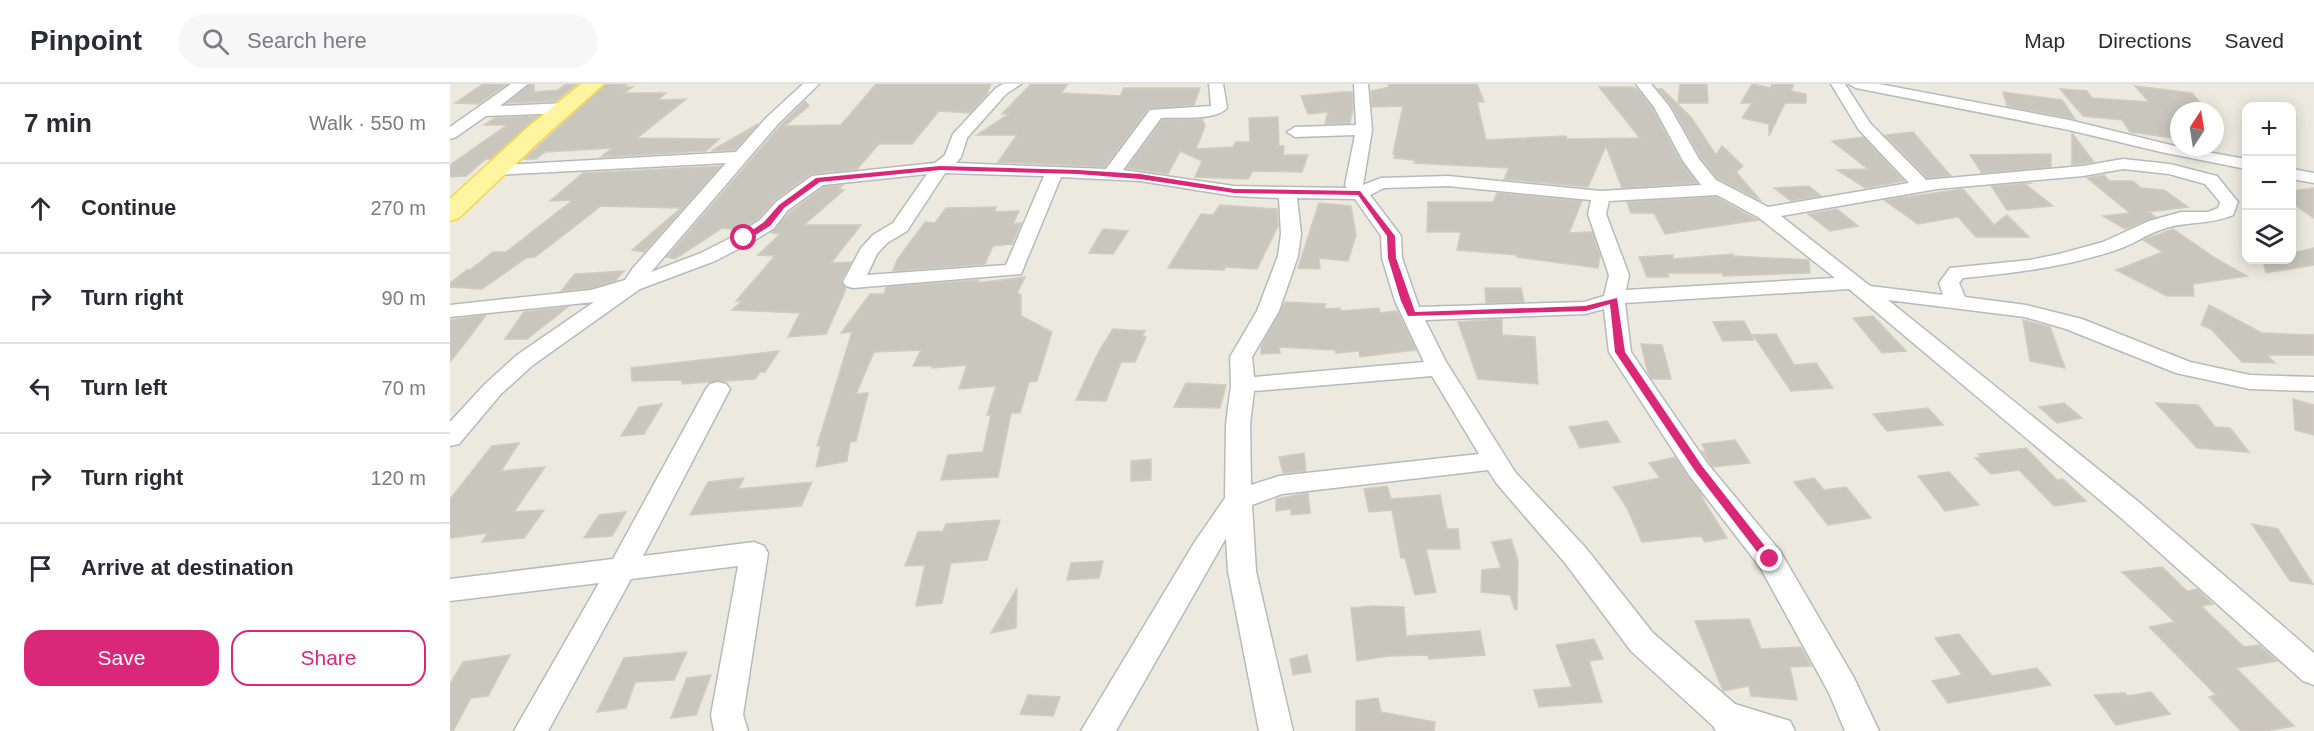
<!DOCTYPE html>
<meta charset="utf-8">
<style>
body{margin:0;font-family:Helvetica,sans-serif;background:#f7f7f7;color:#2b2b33}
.controls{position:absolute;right:18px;top:18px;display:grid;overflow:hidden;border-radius:12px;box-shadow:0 3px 15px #0003}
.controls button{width:54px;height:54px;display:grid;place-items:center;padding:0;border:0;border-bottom:2px solid #e1e1e2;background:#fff;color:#2b2b33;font:30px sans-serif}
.compass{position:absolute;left:1720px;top:18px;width:54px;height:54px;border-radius:50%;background:#fff;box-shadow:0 3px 15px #0003;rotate:12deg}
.stop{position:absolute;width:18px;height:18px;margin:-14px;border:4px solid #db2777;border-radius:50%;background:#fff}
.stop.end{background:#db2777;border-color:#fff;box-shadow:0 2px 6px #0008}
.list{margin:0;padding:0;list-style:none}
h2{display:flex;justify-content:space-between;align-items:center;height:78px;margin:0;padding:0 24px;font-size:26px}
h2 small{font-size:20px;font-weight:400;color:#7c7c81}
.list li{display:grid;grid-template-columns:39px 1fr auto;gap:18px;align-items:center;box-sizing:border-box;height:90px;padding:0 24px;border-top:2px solid #e1e1e2}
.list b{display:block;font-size:22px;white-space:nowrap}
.list em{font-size:20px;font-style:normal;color:#7c7c81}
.actions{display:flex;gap:12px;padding:18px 24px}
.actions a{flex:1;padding:14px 0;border:2px solid #db2777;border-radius:18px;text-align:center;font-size:21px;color:#db2777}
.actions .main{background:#db2777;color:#fff}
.icon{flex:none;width:33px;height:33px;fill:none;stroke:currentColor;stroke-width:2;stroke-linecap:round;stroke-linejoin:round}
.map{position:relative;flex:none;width:1864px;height:647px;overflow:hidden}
header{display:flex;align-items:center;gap:36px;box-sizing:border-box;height:84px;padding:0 30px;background:#fff;border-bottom:2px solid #e1e1e2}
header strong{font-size:28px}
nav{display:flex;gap:33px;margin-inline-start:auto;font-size:21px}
.search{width:420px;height:54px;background:#f7f7f7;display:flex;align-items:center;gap:15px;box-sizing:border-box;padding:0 21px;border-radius:33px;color:#7c7c81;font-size:22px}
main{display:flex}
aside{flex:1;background:#fff}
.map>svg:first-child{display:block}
</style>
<header>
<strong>Pinpoint</strong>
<div class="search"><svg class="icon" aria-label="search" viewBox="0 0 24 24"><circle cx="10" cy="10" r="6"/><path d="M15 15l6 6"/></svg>Search here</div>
<nav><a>Map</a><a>Directions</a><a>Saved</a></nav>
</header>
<main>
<aside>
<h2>7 min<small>Walk · 550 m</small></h2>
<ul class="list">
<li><svg class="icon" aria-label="ahead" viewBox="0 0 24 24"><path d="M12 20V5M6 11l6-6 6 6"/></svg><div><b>Continue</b></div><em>270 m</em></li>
<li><svg class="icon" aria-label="right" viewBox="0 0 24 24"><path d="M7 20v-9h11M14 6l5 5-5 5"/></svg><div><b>Turn right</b></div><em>90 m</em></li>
<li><svg class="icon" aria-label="left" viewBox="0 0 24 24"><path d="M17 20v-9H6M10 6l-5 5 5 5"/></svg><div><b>Turn left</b></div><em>70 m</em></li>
<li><svg class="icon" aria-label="right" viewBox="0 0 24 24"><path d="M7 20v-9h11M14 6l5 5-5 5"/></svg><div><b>Turn right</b></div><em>120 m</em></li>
<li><svg class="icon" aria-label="arrive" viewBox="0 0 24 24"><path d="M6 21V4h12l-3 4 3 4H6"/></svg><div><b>Arrive at destination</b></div></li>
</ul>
<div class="actions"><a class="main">Save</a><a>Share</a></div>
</aside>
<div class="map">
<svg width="1864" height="647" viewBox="0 0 1864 647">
<rect width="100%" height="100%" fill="#eceade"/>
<!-- building -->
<g fill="#c9c6be" stroke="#d1ccbd" stroke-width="1.5">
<path d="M33,0H57L28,20L5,19Z"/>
<path d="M80,0H84V8L108,6L116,0H127L106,17L57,19Z"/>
<path d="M156,0H178L173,3H183L174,9H216L208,16L236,15L187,54L269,55L256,67L151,73L162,64L95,68L86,75H74Z"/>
<path d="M426,0H541L537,10L520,29L489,27L462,60H429L407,85L361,90L325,116L309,134L291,146L272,144L225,175L217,173L330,42L355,17L359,22L335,42L391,41Z"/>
<path d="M581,0H618L611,9L670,12L674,4H750L744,21L698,25L655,83L548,78L567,51H527L559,30H552Z"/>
<path d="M938,0H1027L1034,18H1027L1036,56L1116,52L1117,55L1190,54L1149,3H1182L1187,5L1202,24L1231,78L1247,99L1172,104L1156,62L1138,103L1054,95L1059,84L964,79L965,76L944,74L945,70H943L953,22L922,23L921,7L939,3Z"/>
<path d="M1230,0H1257L1258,19H1228Z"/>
<path d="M1302,0L1321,4L1322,0H1344L1341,7L1356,10V19H1335L1319,52V40L1292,34L1302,19H1291Z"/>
<path d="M1685,2L1742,9L1757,27H1729V39L1722,38L1725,54L1680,48L1672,36L1633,32L1610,5L1637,7L1642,14L1699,18Z"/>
<path d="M1208,5H1212L1241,33L1266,71L1272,62L1293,82L1286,88L1311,117L1267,94L1251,74L1221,21Z"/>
<path d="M893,8H902L903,25L900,39L875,40L878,28L858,30L851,12Z"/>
<path d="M1553,8L1612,16L1625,35L1557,22Z"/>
<path d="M88,32L40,75H36L16,92L0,93V81L57,41H34L45,34Z"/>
<path d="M828,33L829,62H834L833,71H858L852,88L803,87L798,95L745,93L752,77L730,67L718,90L677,84L712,36L752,35L755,42L746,65L783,63L786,58H800L799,34Z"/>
<path d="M308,40L285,66L261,67Z"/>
<path d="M1463,48L1486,75L1501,92L1477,94L1435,51Z"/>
<path d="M1622,49L1644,78L1622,81Z"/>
<path d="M1413,53L1454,97L1415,104L1387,86L1418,85L1382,57Z"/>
<path d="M1601,70V83L1532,89L1520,71Z"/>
<path d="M271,82L194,168L182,166L231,124L151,122L85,173L76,174L32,205L0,203V199L17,186H20L43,168H56L123,116L100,117L133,89Z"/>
<path d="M1654,91L1659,97H1683L1691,104L1714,106L1738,123L1699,128L1706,133L1675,145L1653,132L1680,129L1637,94Z"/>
<path d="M1582,99L1575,100L1603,122L1557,126L1541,102Z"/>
<path d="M393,101L389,105L394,106L354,141H411L381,179L401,178L391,197L396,204L393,212L376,250L338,253L350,229L282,226L292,217H286L325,172L308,171L330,150L321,149L340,128L374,103Z"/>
<path d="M1359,102L1371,112L1341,117L1324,104Z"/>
<path d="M1864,104V134L1842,119V107Z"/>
<path d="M1513,105L1544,141L1557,131L1579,153H1526L1508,133L1468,140L1434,116Z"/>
<path d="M1047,109L1132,117L1119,149L1142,148L1150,172L1148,184L1067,173L1068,171L1007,166L1011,148H977L978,118H1043Z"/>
<path d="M1266,113L1308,136L1215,150L1204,129H1181L1177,118Z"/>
<path d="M869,119L901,122L906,151L898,177L869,174L870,185L848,184Z"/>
<path d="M770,121L827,125L828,142L807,185L775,183L774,186L718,184L751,130L763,131Z"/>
<path d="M546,123L544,128L569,127L563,140L571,139L562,160L543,162L535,180L443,187L447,176L475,138L485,139L496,124Z"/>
<path d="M1387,125L1408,142L1380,147L1358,130Z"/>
<path d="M653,145L678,147L663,170L639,169Z"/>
<path d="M1723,145L1765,174L1797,192L1743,200L1744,212H1717L1666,186L1713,168L1693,156Z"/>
<path d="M1864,164V181L1816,189L1813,176H1842V169Z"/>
<path d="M1283,170V172L1359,176L1360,189L1273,192L1272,189H1217L1219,193H1197L1189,173L1223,171V175Z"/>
<path d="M174,187L165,197L141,204L111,207L125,190Z"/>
<path d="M575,193L567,209L571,211V232L602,248L587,297L579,298L570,329H561L548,393L491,396L498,371L533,368L541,331H537L546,302L509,305L517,281L482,284V282H463L471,266L424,268L406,310L418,309L406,357L400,358L397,377L366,383L371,362H367L402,248L391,249L420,210H434L436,203L529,196L527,199Z"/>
<path d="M1035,204H1071L1074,218L1036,219Z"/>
<path d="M835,218L876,220L874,225L890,224V227L929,224L930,229L947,227L966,266L910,273L909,267L886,269L885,266L829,263L830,269L811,270V263Z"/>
<path d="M1759,221L1812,249L1864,251V271H1817L1825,279L1792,278L1761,245L1751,241Z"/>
<path d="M118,223L77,255H55L74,228Z"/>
<path d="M36,231L22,250L0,278V236Z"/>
<path d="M1423,232L1456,267L1432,269L1403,234Z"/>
<path d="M1052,235V251L1085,253L1088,300L1028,295L1008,238Z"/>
<path d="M1573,236L1600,243L1615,284L1580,277Z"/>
<path d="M1294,237L1304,256L1273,257L1263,238Z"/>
<path d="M663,245L695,247L692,252L696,253L685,278H671L656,317L626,316L649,267Z"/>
<path d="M1326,250L1344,281L1366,279L1383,304L1341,307L1303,251Z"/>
<path d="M1191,260L1212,261L1221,295H1202L1198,289Z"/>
<path d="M329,267L315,288H310L305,295L232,300V296L182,297L181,284Z"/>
<path d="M736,299L776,301L770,324L724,323Z"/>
<path d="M1843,315L1864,321V351L1845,346Z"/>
<path d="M1614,319L1632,334L1607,339L1589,323Z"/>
<path d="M1706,319L1748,321L1765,343L1780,344L1799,368L1747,364Z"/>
<path d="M212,320L194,350L171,352L189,323Z"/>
<path d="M1478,324L1493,341L1437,347L1423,330Z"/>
<path d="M1157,337L1170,358L1130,364L1119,343Z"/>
<path d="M1285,356L1300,379L1263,383L1252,367H1256L1252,360Z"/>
<path d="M69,359L51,387L95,383L64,428L94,426L74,454L32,458L38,449L0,454V415L42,362Z"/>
<path d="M1576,364L1607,396L1613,395L1636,417L1604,422L1569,386L1541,390L1525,374L1531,373L1528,370Z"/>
<path d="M854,369L856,387L833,389L829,373Z"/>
<path d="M1225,373L1253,413L1252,414L1277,454L1255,458L1251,452L1192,458L1177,424L1163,403L1210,394L1199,379Z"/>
<path d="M701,375V396L681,397V377Z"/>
<path d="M1499,388L1529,421L1495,427L1468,392Z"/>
<path d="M294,394L288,405L362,398L351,422L240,431L258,398Z"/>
<path d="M1364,394L1374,406L1396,403L1421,434L1378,441L1344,398Z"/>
<path d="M937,402L941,415L990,411L997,445H1008L1010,465H976L986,508L965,511L955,474H951L942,426L919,428L914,405Z"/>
<path d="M858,409L860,429L841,431V425L826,427V415Z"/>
<path d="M176,428L162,452L134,454L149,431Z"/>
<path d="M550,436L537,476L501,479L492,519L466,522L475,481L455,482L468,448L493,447L496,440Z"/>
<path d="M1802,440L1828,445L1863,500L1840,497Z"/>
<path d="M1061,455L1068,476L1067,525L1065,526L1060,511L1031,508L1032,486L1051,484L1042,458Z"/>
<path d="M653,477L649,494L617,496L621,479Z"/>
<path d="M1712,483L1737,507L1747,505L1763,520L1751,522L1794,563L1809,561L1827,577L1786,584L1844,642L1816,647H1791L1759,613L1766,611L1699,543L1725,538L1672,488Z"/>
<path d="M567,504L566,544L541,549Z"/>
<path d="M923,522L954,523L956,552L1030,547L1035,571L979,575L978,571L938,572L907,577L901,524Z"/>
<path d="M1299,535L1311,565L1351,563L1361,582L1340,583L1347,616L1301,612L1299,602L1273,607L1245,537Z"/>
<path d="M1509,550L1542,592L1587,584L1601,601L1498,619L1482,597L1512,591L1485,554Z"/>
<path d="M1144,555L1153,575L1139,577L1152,618L1089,623L1084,606L1122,603L1106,561Z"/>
<path d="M237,568L224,596L185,598L176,624L147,628L174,574Z"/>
<path d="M60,571L38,612L21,614L3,647H0V600L13,578Z"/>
<path d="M857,571L861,588L843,591L840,575Z"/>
<path d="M261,591L246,631L221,634L237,594Z"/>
<path d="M1701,608L1720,630L1666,641L1644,611L1675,609L1677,612Z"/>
<path d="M578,611L610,613L603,632L570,630Z"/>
<path d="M928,614L931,628L985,638L984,647H906V617Z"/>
</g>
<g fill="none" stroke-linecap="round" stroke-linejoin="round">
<defs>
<g id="minor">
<path d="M61,0H78L50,22L116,19L124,24L116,29L36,32L6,53L0,55V43Z"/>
<path d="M353,0H369L328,40L201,188L251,169L288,150L310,136L326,118L362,92L485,79L495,71L503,50L546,4L553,0H571L556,10L517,54L511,73L506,79L656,85L700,26L761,22L759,0H773L777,24C766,37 727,33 711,34L673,86L784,102L897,104L895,101L905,51L845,53L837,48L845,43L906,41L904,0H918L922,46L913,101L931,94L998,92L1151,107L1251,101L1233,77L1204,23L1186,0H1201L1219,22L1249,75L1266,96L1318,123L1459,99L1409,46L1381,0H1395L1420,39L1476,96L1633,82L1673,75L1720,80L1767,92L1788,118L1783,131C1759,141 1739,137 1716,144C1698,149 1683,161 1666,166C1616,183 1565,189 1513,194L1509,199L1515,213L1576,221L1632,235L1740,278L1800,291L1864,293V307L1800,305L1726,289L1616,245L1575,233L1438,216L1690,419L1864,569V601L1853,597L1670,433L1399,205L1175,219L1181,268L1257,379L1330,467L1404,594L1429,647H1395L1379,609L1310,483L1239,391L1159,268L1154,225L1135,230L975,236L995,276L1065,388L1135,463L1203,549L1285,620L1340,637L1345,647H1266L1263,642L1181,567L1115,479L1047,400L1038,386L832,410L802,421L806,487L843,647H809L778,487L776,454L666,647H631L744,459L775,414L776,340L781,301L780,273L807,227L828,172L831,150L829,114L784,112L690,97L611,93L571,190L403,204L396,202L393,198L411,164L423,151L443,139L477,90L373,101L338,126L324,144L302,158L265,177L190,205L83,281L51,310L9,360L0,362V338L35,300L67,271L144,218L0,233V221L141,206L175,196L183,184L276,79L44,91L38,90L35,86L38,82L286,68L316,34ZM1673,85L1719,90L1755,100L1770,118L1768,124L1758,128H1731L1699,137L1653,158L1609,170L1580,176L1500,184L1489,199L1493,211L1420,202L1331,132L1487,105L1633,92ZM495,89L594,92L556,181L417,191L427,170L437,159L457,147ZM998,102L1141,116L1138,130L1159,191L1154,212L1134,218L969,223L952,174L951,152L920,111L934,104ZM1267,111L1308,133L1385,194L1176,206L1179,191L1156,130L1159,117ZM847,114L905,115L931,152L932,174L945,217L974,278L804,293L802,273L829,227L848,172L851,150ZM982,292L1029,370L829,392L801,401L800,340L804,307Z"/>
<path d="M1399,0H1429L1619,36L1729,63L1796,75V85L1711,68L1619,46L1406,4Z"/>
<path d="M1842,85L1864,89V99L1842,95Z"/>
<path d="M268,298L276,300L280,305L193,472L304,458L314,462L318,469L293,631L298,647H264L261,631L288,482L181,495L98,647H64L149,499L0,517V495L163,475L256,305L260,300Z"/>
</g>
<path id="primary" d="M131,0H154L93,54L9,134L0,137V115L77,44Z"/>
</defs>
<!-- minor casing -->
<use href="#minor" stroke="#b7b9bf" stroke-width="3"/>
<!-- primary casing -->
<use href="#primary" stroke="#f8d24b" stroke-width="3"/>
<!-- minor -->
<use href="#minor" fill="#fff" fill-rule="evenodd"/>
<!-- primary -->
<use href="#primary" fill="#fff5a0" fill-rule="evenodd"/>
</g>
<!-- route -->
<path fill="#db2777" d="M490,82L628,86L690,90L784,105L910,107L945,152L946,174L965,228L1135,222L1167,214L1175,268L1252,382L1325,475L1320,480L1315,478L1245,387L1165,268L1160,220L1136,227L958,232L951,217L938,174L937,152L908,111L784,109L690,95L628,90L490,86L370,98L334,124L320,142L297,156L291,154L314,138L329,121L366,94Z"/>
</svg>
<div class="controls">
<button>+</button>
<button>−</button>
<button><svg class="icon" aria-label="layers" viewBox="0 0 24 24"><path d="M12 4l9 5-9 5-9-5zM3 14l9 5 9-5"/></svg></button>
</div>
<svg class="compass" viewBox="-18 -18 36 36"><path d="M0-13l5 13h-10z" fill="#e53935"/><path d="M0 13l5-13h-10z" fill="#7c7c81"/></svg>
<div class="stop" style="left:294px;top:154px"></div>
<div class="stop end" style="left:1320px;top:475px"></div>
</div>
</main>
